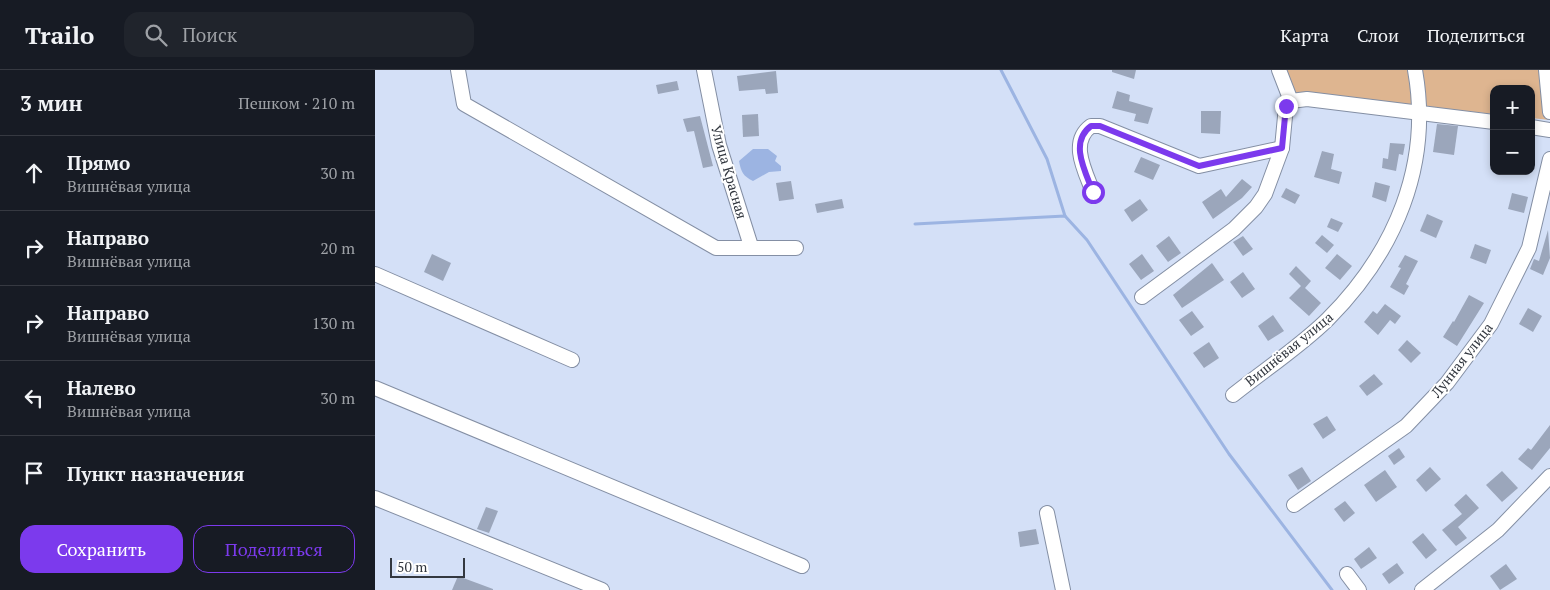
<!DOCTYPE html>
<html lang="ru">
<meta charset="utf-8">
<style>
body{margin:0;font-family:"PT Serif",serif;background:#20242c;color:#f1f3f6}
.controls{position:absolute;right:15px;top:15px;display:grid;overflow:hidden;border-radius:10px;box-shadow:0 2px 8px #0003}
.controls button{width:45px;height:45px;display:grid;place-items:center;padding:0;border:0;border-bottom:1px solid #363941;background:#171b24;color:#f1f3f6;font:25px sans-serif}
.scale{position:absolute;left:15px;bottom:12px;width:75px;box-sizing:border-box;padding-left:5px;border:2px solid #333840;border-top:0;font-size:14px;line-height:18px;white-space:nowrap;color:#333840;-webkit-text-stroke:4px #fff;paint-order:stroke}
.stop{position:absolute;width:15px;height:15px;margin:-11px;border:4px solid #7c3aed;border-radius:50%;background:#fff}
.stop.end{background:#7c3aed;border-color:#fff;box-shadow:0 1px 5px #0008}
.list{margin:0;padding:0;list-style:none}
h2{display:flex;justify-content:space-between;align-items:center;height:65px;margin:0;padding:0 20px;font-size:21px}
h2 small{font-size:16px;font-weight:400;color:#9ea1a6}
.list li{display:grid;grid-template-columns:32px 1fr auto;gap:15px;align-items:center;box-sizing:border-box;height:75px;padding:0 20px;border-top:1px solid #363941}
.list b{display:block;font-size:19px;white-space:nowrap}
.list p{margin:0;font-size:16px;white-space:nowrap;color:#9ea1a6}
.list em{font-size:16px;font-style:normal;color:#9ea1a6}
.actions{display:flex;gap:10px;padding:15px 20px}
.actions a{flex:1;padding:11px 0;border:1px solid #7c3aed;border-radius:15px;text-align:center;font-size:18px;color:#7c3aed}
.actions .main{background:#7c3aed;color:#fff}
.icon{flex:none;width:28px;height:28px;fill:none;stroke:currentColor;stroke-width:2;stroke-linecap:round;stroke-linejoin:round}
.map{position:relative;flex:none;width:1175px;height:520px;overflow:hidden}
header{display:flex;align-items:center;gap:30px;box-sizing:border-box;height:70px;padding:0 25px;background:#171b24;border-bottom:1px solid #363941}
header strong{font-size:24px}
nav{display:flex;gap:28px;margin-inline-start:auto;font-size:18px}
.search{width:350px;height:45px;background:#20242c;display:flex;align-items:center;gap:12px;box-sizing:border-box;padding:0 18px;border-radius:15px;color:#9ea1a6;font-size:19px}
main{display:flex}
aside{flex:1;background:#171b24}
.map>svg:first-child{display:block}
</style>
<header>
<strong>Trailo</strong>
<div class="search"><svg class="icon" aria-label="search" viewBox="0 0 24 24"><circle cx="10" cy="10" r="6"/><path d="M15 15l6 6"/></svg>Поиск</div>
<nav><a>Карта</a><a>Слои</a><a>Поделиться</a></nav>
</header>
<main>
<aside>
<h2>3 мин<small>Пешком · 210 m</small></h2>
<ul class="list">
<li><svg class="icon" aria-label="ahead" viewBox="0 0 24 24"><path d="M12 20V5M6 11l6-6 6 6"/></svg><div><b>Прямо</b><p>Вишнёвая улица</p></div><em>30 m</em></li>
<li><svg class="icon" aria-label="right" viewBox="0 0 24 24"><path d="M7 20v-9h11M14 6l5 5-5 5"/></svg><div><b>Направо</b><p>Вишнёвая улица</p></div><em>20 m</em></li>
<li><svg class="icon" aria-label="right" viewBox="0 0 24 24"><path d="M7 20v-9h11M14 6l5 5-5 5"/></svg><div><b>Направо</b><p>Вишнёвая улица</p></div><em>130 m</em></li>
<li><svg class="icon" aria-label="left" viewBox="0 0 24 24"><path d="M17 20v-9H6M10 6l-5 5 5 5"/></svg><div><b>Налево</b><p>Вишнёвая улица</p></div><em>30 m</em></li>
<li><svg class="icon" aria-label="arrive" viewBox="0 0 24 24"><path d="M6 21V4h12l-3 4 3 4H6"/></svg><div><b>Пункт назначения</b></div></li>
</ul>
<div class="actions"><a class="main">Сохранить</a><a>Поделиться</a></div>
</aside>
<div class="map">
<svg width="1175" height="520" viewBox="0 0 1175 520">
<rect width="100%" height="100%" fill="#d4e0f7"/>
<!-- green -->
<path fill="#deb590" d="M909,0H1175V50L1156,48V19H1119V44L916,23Z"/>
<!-- water -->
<path fill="#9cb4e2" d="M378,79H393L402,86L400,91L406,96V101L394,102L378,111C368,106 366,102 364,91Z"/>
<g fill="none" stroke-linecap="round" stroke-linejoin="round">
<!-- stream -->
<g stroke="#9cb4e2" stroke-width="3">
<path d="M626,0L672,89L690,146"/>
<path d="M540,154L690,146L712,170L854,384L957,520"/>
</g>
</g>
<!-- building -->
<g fill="#9ba6bb">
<path d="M737,0H761L759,9L737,2Z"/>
<path d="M401,1L403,23L391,24L390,19L364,21L362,6Z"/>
<path d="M302,11L304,20L283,24L281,15Z"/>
<path d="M742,21L755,25L754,31L778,38L773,54L759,51L761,44L737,38Z"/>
<path d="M826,41H846L845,64L826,63Z"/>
<path d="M383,44L384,66L368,67L367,45Z"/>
<path d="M325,46L338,96L328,98L319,61L312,62L308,49Z"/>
<path d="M1062,54L1083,56L1079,85L1058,82Z"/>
<path d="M1015,73L1030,74L1028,85L1024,84L1021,101L1007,98L1008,88L1013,89Z"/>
<path d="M947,81L959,84L956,99L967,102L964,114L939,107Z"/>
<path d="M766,87L785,95L778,110L759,102Z"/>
<path d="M867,109L877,117L867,128L838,149L827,132L846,119L851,127Z"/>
<path d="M416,111L419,129L404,131L401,113Z"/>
<path d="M1000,112L1015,116L1011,132L997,127Z"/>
<path d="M911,118L925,125L920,134L906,127Z"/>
<path d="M1137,123L1153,127L1149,143L1133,139Z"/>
<path d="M467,129L469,138L442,143L440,134Z"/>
<path d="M765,129L773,140L757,152L749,140Z"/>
<path d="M1052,144L1068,151L1061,168L1045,161Z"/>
<path d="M956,148L968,153L963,162L952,157Z"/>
<path d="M1173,160L1175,188L1168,205L1155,199L1159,189L1164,191Z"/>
<path d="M947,165L959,175L952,183L940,173Z"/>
<path d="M794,166L806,183L793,192L781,176Z"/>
<path d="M868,166L878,179L868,186L858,172Z"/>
<path d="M1100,174L1116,180L1111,194L1095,188Z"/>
<path d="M57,184L76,193L68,211L49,202Z"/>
<path d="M767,184L779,201L766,210L754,194Z"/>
<path d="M962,184L977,196L965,210L950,198Z"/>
<path d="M1030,185L1043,191L1031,214L1034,216L1029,225L1015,217L1026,198L1023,197Z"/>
<path d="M837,193L849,210L807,238L798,225Z"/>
<path d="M921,196L936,211L930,218L946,233L934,246L914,228L926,216L914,204Z"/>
<path d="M868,202L880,219L867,228L855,212Z"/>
<path d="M1094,225L1109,233L1082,276L1068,267L1078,251L1079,252Z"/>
<path d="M1010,234L1026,246L1020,254L1015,250L1003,265L989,252L998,241L1002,244Z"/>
<path d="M1153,238L1167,246L1158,262L1144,254Z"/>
<path d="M817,241L829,257L816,266L804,250Z"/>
<path d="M898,245L909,261L893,271L883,256Z"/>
<path d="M1032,270L1046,283L1036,293L1023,280Z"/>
<path d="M834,272L844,288L829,298L818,283Z"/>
<path d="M999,304L1008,314L992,326L984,316Z"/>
<path d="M952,346L961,360L948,369L938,354Z"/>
<path d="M1175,355V378L1157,400L1143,389L1153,378L1156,380Z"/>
<path d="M1024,378L1030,387L1019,395L1013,386Z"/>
<path d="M927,397L936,411L923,420L913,405Z"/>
<path d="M1055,397L1066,409L1051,422L1041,410Z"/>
<path d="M1010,400L1022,417L1001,432L989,415Z"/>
<path d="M1127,401L1143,418L1127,432L1111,415Z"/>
<path d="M1091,424L1104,438L1083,457L1092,468L1081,476L1067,460L1087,444L1079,435Z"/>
<path d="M970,431L980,443L969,452L959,439Z"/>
<path d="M111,437L123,441L114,463L102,459Z"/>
<path d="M661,459L664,474L645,477L643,462Z"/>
<path d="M1048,463L1062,480L1051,489L1037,472Z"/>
<path d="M994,477L1002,488L986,499L979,489Z"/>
<path d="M1022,493L1029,503L1014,514L1007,504Z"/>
<path d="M1131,494L1142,509L1125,520L1115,506Z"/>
<path d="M83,506L118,519V520H77Z"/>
</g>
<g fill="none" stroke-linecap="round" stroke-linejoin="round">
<defs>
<g id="minor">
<path d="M83,0L89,34L341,178H421"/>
<path d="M329,0L344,75L375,173"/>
<path d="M904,0L916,31"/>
<path d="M1171,0L1175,42"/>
<path d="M916,31L932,29L1119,52"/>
<path d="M1156,57L1175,60"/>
<path d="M718,122C710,101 694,72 716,56H725L824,96L907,78"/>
<path d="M0,204L197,290"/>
<path d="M767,227L859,159L881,137L890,124L907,78L911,36L916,31"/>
<path d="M0,318L427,496"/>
<path d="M858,325C888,301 927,275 953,249C1020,182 1057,95 1040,0"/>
<path d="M0,428L227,520"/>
<path d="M919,435L1031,356L1072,313L1116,254L1154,178L1175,89"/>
<path d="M672,443L688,520"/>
<path d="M972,504L984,520"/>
<path d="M1047,520L1123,460L1175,406"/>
</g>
</defs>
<!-- minor casing -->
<use href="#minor" stroke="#848fa4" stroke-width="16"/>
<!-- minor -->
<use href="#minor" stroke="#fff" stroke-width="14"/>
</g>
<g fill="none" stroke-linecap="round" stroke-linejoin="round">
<!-- route -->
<path stroke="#7c3aed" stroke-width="6" d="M718,122C710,101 694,72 716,56H725L824,96L907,78L911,36"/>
</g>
<g text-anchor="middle" stroke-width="4" stroke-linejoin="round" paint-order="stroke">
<!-- street labels -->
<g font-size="14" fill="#333840" stroke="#fff">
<text transform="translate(354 102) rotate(74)" y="5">Улица Красная</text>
<text transform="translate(914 279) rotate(-39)" y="5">Вишнёвая улица</text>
<text transform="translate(1087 290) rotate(-52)" y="5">Лунная улица</text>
</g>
</g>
</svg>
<div class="controls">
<button>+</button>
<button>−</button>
</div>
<div class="scale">50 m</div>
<div class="stop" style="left:718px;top:122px"></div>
<div class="stop end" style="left:911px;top:36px"></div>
</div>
</main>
